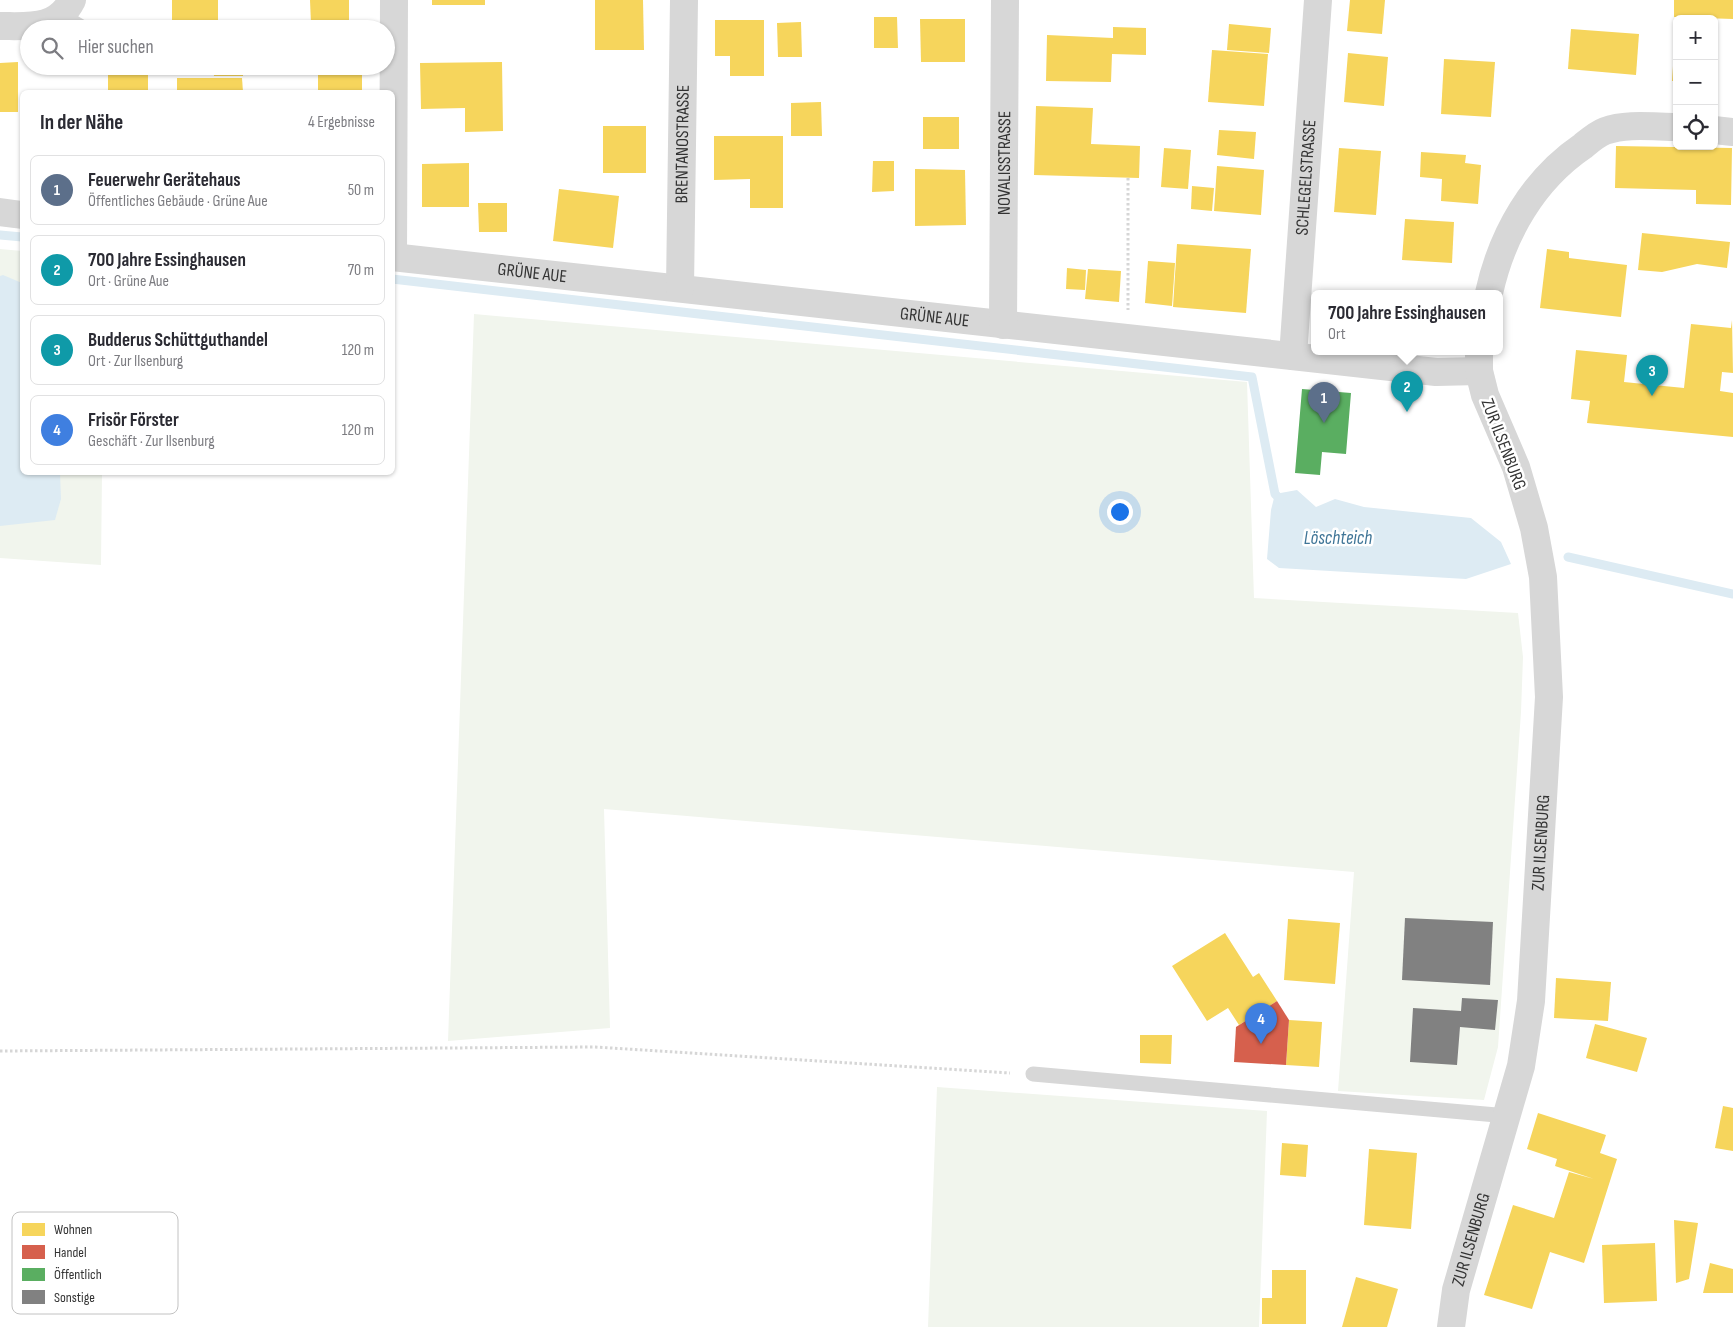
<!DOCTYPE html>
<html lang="de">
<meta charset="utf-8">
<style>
body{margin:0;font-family:"Sofia Sans Condensed",sans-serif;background:#f2f2f3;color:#2b2b33}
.controls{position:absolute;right:15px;top:15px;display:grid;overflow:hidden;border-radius:8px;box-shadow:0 1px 4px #0004}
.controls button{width:45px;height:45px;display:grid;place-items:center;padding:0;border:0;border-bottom:1px solid #e1e1e2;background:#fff;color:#2b2b33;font:25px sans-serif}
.you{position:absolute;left:1119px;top:511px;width:18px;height:18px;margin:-12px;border:4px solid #fff;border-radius:50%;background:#1a73e8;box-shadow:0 0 0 8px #1a73e833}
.badge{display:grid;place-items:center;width:32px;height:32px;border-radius:50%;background:#111827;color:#fff;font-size:16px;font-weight:700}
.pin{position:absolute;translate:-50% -41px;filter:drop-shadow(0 1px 2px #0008)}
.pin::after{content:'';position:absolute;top:26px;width:18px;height:15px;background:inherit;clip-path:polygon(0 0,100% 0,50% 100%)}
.popup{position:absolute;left:1311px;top:290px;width:192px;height:65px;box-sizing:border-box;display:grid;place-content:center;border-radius:8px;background:#fff;filter:drop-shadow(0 1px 4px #0005);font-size:16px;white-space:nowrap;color:#7c7c81}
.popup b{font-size:19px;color:#2b2b33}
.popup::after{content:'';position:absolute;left:50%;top:100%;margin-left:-10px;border:10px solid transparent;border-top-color:#fff}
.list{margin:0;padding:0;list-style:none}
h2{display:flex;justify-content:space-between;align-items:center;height:65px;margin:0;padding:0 20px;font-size:21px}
h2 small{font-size:16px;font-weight:400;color:#7c7c81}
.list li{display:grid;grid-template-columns:32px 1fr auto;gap:15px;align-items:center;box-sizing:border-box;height:70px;margin:0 10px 10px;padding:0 10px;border:1px solid #e1e1e2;border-radius:8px}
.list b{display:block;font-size:19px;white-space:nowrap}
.list p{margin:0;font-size:16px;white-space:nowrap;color:#7c7c81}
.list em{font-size:16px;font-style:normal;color:#7c7c81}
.icon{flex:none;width:28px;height:28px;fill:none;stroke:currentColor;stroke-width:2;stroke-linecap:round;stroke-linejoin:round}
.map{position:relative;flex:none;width:1733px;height:1327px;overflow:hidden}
.search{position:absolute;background:#fff;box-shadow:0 1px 4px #0004;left:20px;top:20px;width:375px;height:55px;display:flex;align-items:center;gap:12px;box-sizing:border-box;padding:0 18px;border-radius:28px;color:#7c7c81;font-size:19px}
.panel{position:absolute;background:#fff;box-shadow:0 1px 4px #0004;left:20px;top:90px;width:375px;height:385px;border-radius:8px}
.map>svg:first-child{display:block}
</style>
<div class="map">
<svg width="1733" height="1327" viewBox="0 0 1733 1327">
<rect width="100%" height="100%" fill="#fff"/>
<!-- green -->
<g fill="#f1f5ed">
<path d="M0,249L22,251V472L102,473L101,565L0,558Z"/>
<path d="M474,314L1247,382L1254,598L1518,613L1523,657L1521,712L1498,1047L1484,1100L1338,1091L1354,872L604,809L610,1028L448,1041Z"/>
<path d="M937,1087L1267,1111L1259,1327H928Z"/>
</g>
<!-- water -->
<g fill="#ddebf3">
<path d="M3,275L22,283V472L60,473L61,499L55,520L0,526V276Z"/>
<path d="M1297,490L1316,507L1335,499L1364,507L1471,518L1501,542L1511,564L1466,579L1279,568L1267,559L1271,510L1275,494Z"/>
</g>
<!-- homes -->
<g fill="#f6d55c">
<rect x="172" y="0" width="46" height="29"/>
<path d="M310,0H349V24H311Z"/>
<rect x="432" y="0" width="53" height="5"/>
<path d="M595,0H643L644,50H595Z"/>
<path d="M1350,0H1385L1382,34L1347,31Z"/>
<path d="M1674,0H1733V19L1674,17Z"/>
<path d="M874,17H897L898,48H874Z"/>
<path d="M920,19H965V62H921Z"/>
<path d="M715,20H764V76H730V56H715Z"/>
<path d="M801,22L802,57H778L777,23Z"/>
<path d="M1229,24L1271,28L1269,53L1227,50Z"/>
<rect x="282" y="25" width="80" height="4"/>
<path d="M1113,27L1146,28V55L1112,54L1111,82L1046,81L1047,35L1113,38Z"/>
<path d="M1571,29L1639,34L1636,75L1568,69Z"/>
<path d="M1675,35H1677V81H1672Z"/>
<path d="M1212,50L1268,54L1264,106L1208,102Z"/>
<path d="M1348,53L1388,57L1384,106L1344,102Z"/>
<path d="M1444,59L1495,62L1491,117L1441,114Z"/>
<path d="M18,62V112H0V63Z"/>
<path d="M502,62L503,131L465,132V108L421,109L420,63Z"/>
<path d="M213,66H243V76H214Z"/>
<path d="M282,66H362V90H318V70H282Z"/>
<rect x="108" y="71" width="40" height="21"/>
<path d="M177,78H242L243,92H177Z"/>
<path d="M821,102L822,136H791V103Z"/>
<path d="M1036,106L1093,108L1091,144L1140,146L1139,178L1034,175Z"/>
<rect x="923" y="117" width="36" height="32"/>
<rect x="603" y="126" width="43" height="47"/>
<path d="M1219,130L1256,132L1254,159L1217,155Z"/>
<path d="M714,136H783V208H750V179L714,180Z"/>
<path d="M1616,146L1732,148L1731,205L1696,204V190L1615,188Z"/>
<path d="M1164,148L1191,150L1188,189L1161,187Z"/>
<path d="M1339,148L1381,151L1376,215L1334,212Z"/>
<path d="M1421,152L1466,155L1465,163L1481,165L1478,204L1441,201L1442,179L1420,177Z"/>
<path d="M873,161H894V191L872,192Z"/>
<path d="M469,163V207H422V164Z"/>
<path d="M1217,166L1264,170L1261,215L1214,211Z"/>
<path d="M915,169L965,170L966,225L915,226Z"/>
<path d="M1192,186L1214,188L1212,211L1191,209Z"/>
<path d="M559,189L619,196L613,248L553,241Z"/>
<path d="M478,203H507V232H479Z"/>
<path d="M1405,219L1454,222L1452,263L1402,260Z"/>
<path d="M1642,233L1730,242L1727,268L1697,264L1662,272L1638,270Z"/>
<path d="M1177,244L1251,249L1246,313L1173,307Z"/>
<path d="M1547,249L1569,252V258L1627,265L1621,317L1540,308Z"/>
<path d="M1148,261L1175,263L1172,306L1145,303Z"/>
<path d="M1067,268L1086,270L1085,290L1066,289Z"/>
<path d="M1088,269L1121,271L1119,302L1085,299Z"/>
<path d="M1732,320L1733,373L1722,372L1720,391L1733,393V437L1587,423L1590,401L1571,399L1576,350L1627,355L1624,382L1684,388L1691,324L1731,328Z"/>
<path d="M1288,919L1340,923L1335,984L1284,980Z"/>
<path d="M1225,933L1253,977L1259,973L1277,1001L1239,1025L1228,1008L1207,1021L1172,966Z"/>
<path d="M1556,978L1611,982L1608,1021L1554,1018Z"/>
<path d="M1289,1020L1322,1022L1319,1067L1286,1065Z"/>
<path d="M1595,1024L1647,1038L1637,1072L1586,1058Z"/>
<path d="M1140,1035H1172L1171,1064L1140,1063Z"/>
<path d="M1723,1106L1733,1108V1151L1715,1148Z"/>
<path d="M1538,1113L1606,1135L1600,1153L1617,1159L1584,1263L1550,1252L1532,1309L1484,1295L1513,1205L1554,1218L1569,1172L1594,1179L1555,1166L1557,1159L1527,1149Z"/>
<path d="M1282,1143L1308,1145L1306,1177L1280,1175Z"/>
<path d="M1369,1149L1417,1153L1411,1229L1364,1225Z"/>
<path d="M1674,1220L1698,1223L1689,1279L1676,1283Z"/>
<path d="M1655,1243L1657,1301L1604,1303L1602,1245Z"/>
<path d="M1710,1263L1733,1269V1293H1703Z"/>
<path d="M1272,1270H1306V1324H1262V1298H1272Z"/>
<path d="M1356,1277L1398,1289L1387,1327H1342Z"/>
</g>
<!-- shops -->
<path fill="#d6604d" d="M1277,1001L1289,1020L1286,1065L1234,1062L1236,1027Z"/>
<!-- public -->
<path fill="#5aae61" d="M1302,389L1351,393L1346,454L1322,452L1320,475L1295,473Z"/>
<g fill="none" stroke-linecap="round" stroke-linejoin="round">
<!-- stream -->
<g stroke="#ddebf3" stroke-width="9">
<path d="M0,235L22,237"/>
<path d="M392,279L1252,377L1275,494L1282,501"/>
<path d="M1568,557L1733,594"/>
</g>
</g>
<!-- building -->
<g fill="#818181">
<path d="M1405,918L1493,922L1490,985L1402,980Z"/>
<path d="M1462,998L1498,1000L1495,1030L1460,1027L1457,1065L1410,1062L1413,1008L1461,1011Z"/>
</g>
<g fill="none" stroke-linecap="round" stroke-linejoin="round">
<!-- path -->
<g stroke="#d6d6d6" stroke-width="3" stroke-dasharray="2.5 2.5" stroke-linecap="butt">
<path d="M1128,178V310"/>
<path d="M0,1051L595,1047L1010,1073"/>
</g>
<!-- lane -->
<g stroke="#d7d7d7" stroke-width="15">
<path d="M61,15L85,29"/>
<path d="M1033,1074L1508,1116"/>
</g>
<!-- street -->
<g stroke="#d7d7d7" stroke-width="28">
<path d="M0,26C29,26 57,30 72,0"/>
<path d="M1714,130L1733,132"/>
<path d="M0,212L22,215"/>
<path id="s1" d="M392,257L1436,372L1479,371"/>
<path d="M393,257L394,0"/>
<path id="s2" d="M680,288L684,0"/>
<path d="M1489,293C1502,234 1533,180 1583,146C1589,141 1597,134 1605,131C1627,123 1654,127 1677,127"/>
<path id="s3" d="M1003,325L1005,0"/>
<path id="s4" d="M1293,356L1318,0"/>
<path id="s5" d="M1451,1327L1456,1290L1521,1066L1531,1001L1549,697L1543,577L1534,528L1516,467L1485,395L1479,371V351"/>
</g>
</g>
<g text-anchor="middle" stroke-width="5" stroke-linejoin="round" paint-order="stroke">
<!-- street labels -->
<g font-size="18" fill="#333" stroke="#fff">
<text dy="6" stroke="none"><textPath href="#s2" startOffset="144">BRENTANOSTRASSE</textPath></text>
<text dy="6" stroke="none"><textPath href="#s3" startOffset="162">NOVALISSTRASSE</textPath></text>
<text dy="6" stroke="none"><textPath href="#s4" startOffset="179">SCHLEGELSTRASSE</textPath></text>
<text dy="6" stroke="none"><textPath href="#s1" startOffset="141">GRÜNE AUE</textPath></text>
<text dy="6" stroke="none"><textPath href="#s1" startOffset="546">GRÜNE AUE</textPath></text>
<text transform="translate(1504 444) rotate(69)" y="6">ZUR ILSENBURG</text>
<text dy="6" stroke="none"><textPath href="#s5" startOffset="495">ZUR ILSENBURG</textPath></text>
<text dy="6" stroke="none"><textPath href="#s5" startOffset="90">ZUR ILSENBURG</textPath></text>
</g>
<!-- water labels -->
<g font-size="19" font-style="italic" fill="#3f7597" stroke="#fff">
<text x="1338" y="544">Löschteich</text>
</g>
</g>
<!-- legend -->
<rect x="12" y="1212" width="166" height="102" rx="8" fill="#fff" stroke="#c2c2c2" stroke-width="1"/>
<rect x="22" y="1223" width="23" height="13" fill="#f6d55c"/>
<rect x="22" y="1245" width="23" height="14" fill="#d6604d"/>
<rect x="22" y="1268" width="23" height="13" fill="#5aae61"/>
<rect x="22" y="1290" width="23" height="14" fill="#818181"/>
<g font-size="14" fill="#333">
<text x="54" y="1234">Wohnen</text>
<text x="54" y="1257">Handel</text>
<text x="54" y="1279">Öffentlich</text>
<text x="54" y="1302">Sonstige</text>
</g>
</svg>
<div class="controls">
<button>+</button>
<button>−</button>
<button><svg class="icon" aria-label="locate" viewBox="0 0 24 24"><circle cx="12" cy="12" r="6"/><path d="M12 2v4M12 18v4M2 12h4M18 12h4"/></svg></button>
</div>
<div class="you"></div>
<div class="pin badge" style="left:1324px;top:423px;background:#5c6f8a">1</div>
<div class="pin badge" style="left:1407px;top:412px;background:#0f9aa8">2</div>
<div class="popup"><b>700 Jahre Essinghausen</b>Ort</div>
<div class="pin badge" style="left:1652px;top:396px;background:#0f9aa8">3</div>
<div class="pin badge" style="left:1261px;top:1044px;background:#3f7fe0">4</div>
<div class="search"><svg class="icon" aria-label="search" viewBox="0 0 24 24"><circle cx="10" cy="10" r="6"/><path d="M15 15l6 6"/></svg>Hier suchen</div>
<section class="panel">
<h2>In der Nähe<small>4 Ergebnisse</small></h2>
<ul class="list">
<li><span class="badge" style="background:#5c6f8a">1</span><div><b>Feuerwehr Gerätehaus</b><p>Öffentliches Gebäude · Grüne Aue</p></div><em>50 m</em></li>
<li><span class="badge" style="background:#0f9aa8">2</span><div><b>700 Jahre Essinghausen</b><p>Ort · Grüne Aue</p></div><em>70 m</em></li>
<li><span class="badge" style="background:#0f9aa8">3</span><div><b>Budderus Schüttguthandel</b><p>Ort · Zur Ilsenburg</p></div><em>120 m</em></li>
<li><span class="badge" style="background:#3f7fe0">4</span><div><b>Frisör Förster</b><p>Geschäft · Zur Ilsenburg</p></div><em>120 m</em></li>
</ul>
</section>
</div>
